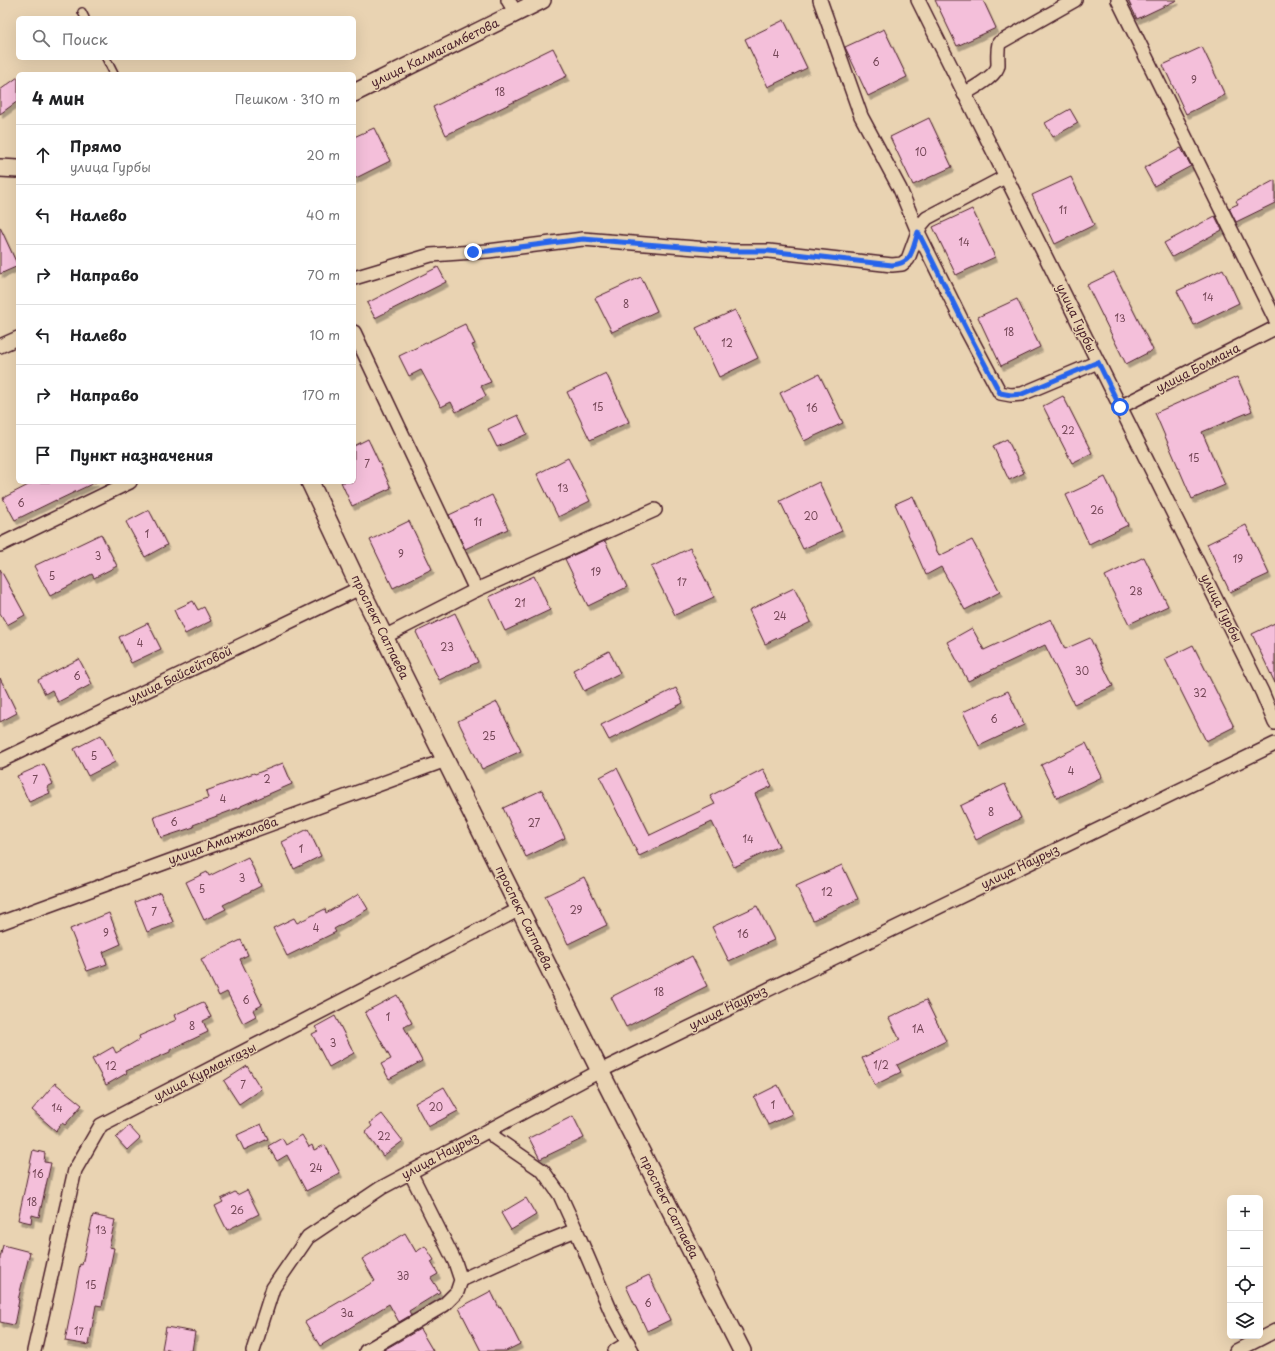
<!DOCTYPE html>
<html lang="ru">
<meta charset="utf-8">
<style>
body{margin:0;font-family:"Playpen Sans",sans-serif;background:#f6f6f6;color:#202124}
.controls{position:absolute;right:12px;bottom:12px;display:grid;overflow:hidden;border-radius:6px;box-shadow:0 4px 16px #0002}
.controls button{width:36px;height:36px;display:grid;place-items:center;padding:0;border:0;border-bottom:1px solid #e0e0e0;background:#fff;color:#202124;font:20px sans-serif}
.stop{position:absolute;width:12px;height:12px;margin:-9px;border:3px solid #2563eb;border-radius:50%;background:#fff}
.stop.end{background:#2563eb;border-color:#fff;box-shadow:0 1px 4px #0008}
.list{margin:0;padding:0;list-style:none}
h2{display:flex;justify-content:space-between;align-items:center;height:52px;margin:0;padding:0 16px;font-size:17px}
h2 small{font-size:13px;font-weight:400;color:#757577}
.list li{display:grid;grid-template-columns:26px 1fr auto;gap:12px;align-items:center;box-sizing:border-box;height:60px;padding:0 16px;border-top:1px solid #e0e0e0}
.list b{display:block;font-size:15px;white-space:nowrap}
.list p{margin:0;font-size:13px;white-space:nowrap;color:#757577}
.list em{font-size:13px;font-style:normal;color:#757577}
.icon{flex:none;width:22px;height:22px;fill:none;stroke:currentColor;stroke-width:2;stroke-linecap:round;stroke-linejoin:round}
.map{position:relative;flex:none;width:1275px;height:1351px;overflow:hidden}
.search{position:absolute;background:#fff;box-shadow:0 4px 16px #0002;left:16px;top:16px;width:340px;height:44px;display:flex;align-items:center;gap:10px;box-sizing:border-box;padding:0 14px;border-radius:6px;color:#757577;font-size:15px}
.panel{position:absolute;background:#fff;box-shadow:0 4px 16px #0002;left:16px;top:72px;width:340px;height:412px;border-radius:6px}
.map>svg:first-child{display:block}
</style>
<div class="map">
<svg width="1275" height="1351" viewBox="0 0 1275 1351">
<defs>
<filter id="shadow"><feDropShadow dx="2.5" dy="4.5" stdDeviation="0" flood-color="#0004"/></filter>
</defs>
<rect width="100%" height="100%" fill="#e9d3b2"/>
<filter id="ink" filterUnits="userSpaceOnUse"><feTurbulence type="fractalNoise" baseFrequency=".025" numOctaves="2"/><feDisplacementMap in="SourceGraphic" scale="8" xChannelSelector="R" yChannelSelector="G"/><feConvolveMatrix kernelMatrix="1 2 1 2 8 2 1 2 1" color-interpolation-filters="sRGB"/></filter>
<g filter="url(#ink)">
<!-- building -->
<g fill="#f4bfda" stroke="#4a1f2b" filter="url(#shadow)">
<path d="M935,0H983L996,28L957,46Z"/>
<path d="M1128,0H1177L1137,19Z"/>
<path d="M784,20L807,68L768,87L745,39Z"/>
<path d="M884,29L907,77L868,96L845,47Z"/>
<path d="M1202,47L1225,95L1186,114L1163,65Z"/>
<path d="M553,48L567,76L446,135L433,107Z"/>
<path d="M18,77V101L0,114V90Z"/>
<path d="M1070,109L1078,123L1053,137L1045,123Z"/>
<path d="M929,118L952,167L913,185L890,137Z"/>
<path d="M374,128L390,161L354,179V137Z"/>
<path d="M1181,148L1191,166L1154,186L1144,168Z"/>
<path d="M1071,177L1094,225L1055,244L1032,195Z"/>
<path d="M1275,180V203L1236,222L1229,208L1238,204L1236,201Z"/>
<path d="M972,209L995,257L956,275L933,227Z"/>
<path d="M1215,216L1222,230L1172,257L1164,243Z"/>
<path d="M0,227L18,266L0,274Z"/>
<path d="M438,267L446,282L375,318L367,303Z"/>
<path d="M1223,269L1239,303L1194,325L1177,291Z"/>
<path d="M1114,272L1153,350L1126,364L1087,285Z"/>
<path d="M641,277L657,311L612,332L595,298Z"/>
<path d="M1017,299L1040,347L1001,366L978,317Z"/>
<path d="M735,310L758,358L719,377L696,328Z"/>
<path d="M465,324L475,344L472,345L491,382L481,386L486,396L456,412L451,402L441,407L421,370L409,376L399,356Z"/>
<path d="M606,373L629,422L590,440L567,392Z"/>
<path d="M819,374L843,423L804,441L780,393Z"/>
<path d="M1237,377L1252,411L1202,432L1225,485L1192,499L1155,413Z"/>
<path d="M1063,396L1092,453L1072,463L1043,406Z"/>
<path d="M518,415L527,434L497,447L488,429Z"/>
<path d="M368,439L391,488L352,506L341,482H354V446Z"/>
<path d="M1007,439L1024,473L1009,480L993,446Z"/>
<path d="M568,458L590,501L558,517L537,474Z"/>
<path d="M1105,477L1128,525L1089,544L1066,495Z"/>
<path d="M34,482H96L56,501V500L15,520L3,498Z"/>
<path d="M819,482L842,531L803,549L780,501Z"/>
<path d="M492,495L508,529L465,549L449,515Z"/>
<path d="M913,496L939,556L972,540L1000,592L965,610L941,567L926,575L895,504Z"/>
<path d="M149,510L167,545L145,557L126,522Z"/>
<path d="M409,521L432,569L393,588L370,540Z"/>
<path d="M1246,525L1269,574L1230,592L1207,544Z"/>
<path d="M101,534L117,566L94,578L92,574L50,596L34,566Z"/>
<path d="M605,541L627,587L588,606L565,559Z"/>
<path d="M690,548L714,597L675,615L651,567Z"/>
<path d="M1144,557L1168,606L1129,624L1105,576Z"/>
<path d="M0,569L25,615L7,625L0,613Z"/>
<path d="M534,576L550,610L505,631L489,597Z"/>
<path d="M794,588L811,622L765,644L749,610Z"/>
<path d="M193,601L198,610L204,607L211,621L185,634L174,610Z"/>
<path d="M455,613L478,662L439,680L416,632Z"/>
<path d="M1051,619L1065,649L1090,638L1113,686L1074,704L1045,645L968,681L947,642L972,628L984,650Z"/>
<path d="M148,623L161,649L131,663L119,637Z"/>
<path d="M1275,623V683L1252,634Z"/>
<path d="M1193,645L1234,727L1206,741L1165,659Z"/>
<path d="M609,651L620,673L584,691L573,670Z"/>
<path d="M79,659L92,684L58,702L52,690L45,694L38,680Z"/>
<path d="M0,678L17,713L0,722Z"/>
<path d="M676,688L683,703L609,740L601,725Z"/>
<path d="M1008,691L1024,725L979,746L963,712Z"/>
<path d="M497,702L521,751L482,769L458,721Z"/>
<path d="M101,735L115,762L88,776L74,749Z"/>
<path d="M1086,743L1102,777L1057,798L1041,765Z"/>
<path d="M283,763L292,784L241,806V807L193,825L194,827L161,838L154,817L208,798L206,791L254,773L255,774Z"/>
<path d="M44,764L53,784L47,787L50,793L29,802L17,776Z"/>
<path d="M617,768L650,835L715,804L710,796L763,769L772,786L755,794L779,846L734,867L712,822L639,856L600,777Z"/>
<path d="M1005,784L1021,818L976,840L960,806Z"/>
<path d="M542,790L565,838L526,857L503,808Z"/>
<path d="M308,829L321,856L294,869L282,842Z"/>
<path d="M248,857L261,886L223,905L226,909L204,920L186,882L207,872L209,876Z"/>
<path d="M842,865L858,899L813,920L796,886Z"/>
<path d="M584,877L607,925L568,944L545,896Z"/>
<path d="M160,892L173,922L147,932L135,902Z"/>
<path d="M359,894L368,909L334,929L336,932L287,956L273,928L294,918L297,923L325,909L326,913Z"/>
<path d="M757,906L774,940L729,961L712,927Z"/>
<path d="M109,913L121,944L103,952L107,964L87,971L70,929Z"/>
<path d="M241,940L248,955L240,959L262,1005L253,1010L256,1016L243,1023L227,992L219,996L201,959Z"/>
<path d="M692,956L707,986L626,1027L611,997Z"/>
<path d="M397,995L412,1023L404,1027L422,1061L389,1079L381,1064L391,1059L365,1012Z"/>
<path d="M926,1000L946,1041L897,1065L901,1072L875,1085L862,1058L900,1040L889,1018Z"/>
<path d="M203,1002L211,1017L203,1021L208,1032L170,1050V1052L126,1071L127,1073L106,1085L92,1059L113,1047L116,1053L140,1039L139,1036L176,1020L174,1015Z"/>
<path d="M335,1016L354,1053L329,1067L312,1034L318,1031L315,1027Z"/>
<path d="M247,1066L261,1089L239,1104L224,1081Z"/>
<path d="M55,1083L82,1105L65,1125L62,1123L56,1131L32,1110Z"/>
<path d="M778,1085L792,1114L768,1125L754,1097Z"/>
<path d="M444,1087L458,1111L428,1127L415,1103Z"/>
<path d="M382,1114L403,1141L383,1156L365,1132L372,1126L370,1123Z"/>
<path d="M573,1116L584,1138L540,1159L529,1138Z"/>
<path d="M261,1124L268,1139L244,1150L237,1135Z"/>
<path d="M129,1126L140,1138L127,1150L116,1138Z"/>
<path d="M302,1135L309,1147L312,1145L314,1150L325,1145L340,1173L306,1191L287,1155L277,1161L268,1146L282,1138L286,1145Z"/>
<path d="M33,1150L45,1153L44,1162L51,1163L39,1217L32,1215L31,1223L18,1220Z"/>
<path d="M247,1190L259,1214L227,1230L215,1206L223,1202L221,1199L235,1192L237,1195Z"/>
<path d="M526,1198L536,1215L511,1230L501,1213Z"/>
<path d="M93,1215L115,1220L109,1247L114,1248L102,1306L96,1305L89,1345L65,1341L80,1264L82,1265Z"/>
<path d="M405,1233L416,1252L425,1246L434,1260L431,1262L438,1274L431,1278L440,1292L409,1311L411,1315L399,1322L389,1304L320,1346L305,1322L375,1281L362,1259Z"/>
<path d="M3,1245L30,1252L18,1300H19L14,1325L0,1322V1258Z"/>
<path d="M649,1275L670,1320L647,1331L626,1286Z"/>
<path d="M491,1291L499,1308L501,1307L520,1344L506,1351H481L459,1308Z"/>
<path d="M166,1327L195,1332L192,1351H175L162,1349Z"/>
<path d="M420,1329L433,1351H382Z"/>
</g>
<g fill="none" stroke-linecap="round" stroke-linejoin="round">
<defs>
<g id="service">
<path d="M82,12L85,18"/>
<path d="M106,58L114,74"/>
</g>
<g id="minor">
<path d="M508,0L516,13"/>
<path d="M820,0L861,116L900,189L918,232L967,331L1000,393L1011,395L1022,394L1098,362"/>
<path d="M918,0L1262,692L1275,723"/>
<path d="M1118,0L1275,319"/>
<path d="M964,94C973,88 997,76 998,65C998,57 997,51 999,43L1075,0"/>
<path d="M354,278L431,255L488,251L583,239L733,251H769L892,265L902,264L908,259L918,232L921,225L927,218L1005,177"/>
<path d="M354,332L476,590"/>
<path d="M0,346L18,338"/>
<path d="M1120,407L1275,328"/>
<path d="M0,545L130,482"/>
<path d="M384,637L476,590L655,510"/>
<path d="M0,761L360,588"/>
<path d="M0,923L446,760"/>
<path d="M490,1130L495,1138L543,1171L560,1195L576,1230"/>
<path d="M461,1280L541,1244L576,1230L612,1314L632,1351"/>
<path d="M34,1351L75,1170L101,1125L520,909"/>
<path d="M253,1351L273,1288L308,1237L381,1188L600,1071L1275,744"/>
<path d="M366,1351L444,1305L457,1292L461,1280L455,1262L410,1172"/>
<path d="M615,1351L628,1343"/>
<path d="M1236,1351L1275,1331"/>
</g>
<g id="tertiary">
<path d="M354,93L542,0"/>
<path d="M0,168L18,169"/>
<path d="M310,482L360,588L600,1071L742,1351"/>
</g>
</defs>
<!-- service casing -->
<use href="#service" stroke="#4a1f2b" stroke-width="10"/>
<!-- minor casing -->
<use href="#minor" stroke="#4a1f2b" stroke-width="16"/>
<!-- tertiary casing -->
<use href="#tertiary" stroke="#4a1f2b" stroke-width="20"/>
<!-- service -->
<use href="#service" stroke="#e9d3b2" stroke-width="7"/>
<!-- minor -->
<use href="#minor" stroke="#e9d3b2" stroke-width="13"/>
<!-- tertiary -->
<use href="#tertiary" stroke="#e9d3b2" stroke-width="17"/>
</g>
</g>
<g fill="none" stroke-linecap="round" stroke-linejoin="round" filter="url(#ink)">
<!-- route -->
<path stroke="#2563eb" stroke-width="5" d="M473,252L488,251L583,239L733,251H769L892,265C913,263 912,250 918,232L967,330L1000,393L1011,395L1022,394L1098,362L1120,407"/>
</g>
<g text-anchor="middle" stroke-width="3" stroke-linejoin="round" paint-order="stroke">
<!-- number labels -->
<g font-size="10" fill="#744757">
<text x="776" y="58">4</text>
<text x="876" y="66">6</text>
<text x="1194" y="84">9</text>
<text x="500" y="96">18</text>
<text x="921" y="156">10</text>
<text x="1063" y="214">11</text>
<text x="964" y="246">14</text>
<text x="1208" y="301">14</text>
<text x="626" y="308">8</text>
<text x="1120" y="322">13</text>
<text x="1009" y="336">18</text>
<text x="727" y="347">12</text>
<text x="598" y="411">15</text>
<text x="812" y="412">16</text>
<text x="1068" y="434">22</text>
<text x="1194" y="462">15</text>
<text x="367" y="468">7</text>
<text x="563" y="492">13</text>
<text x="21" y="507">6</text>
<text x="1097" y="514">26</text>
<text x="811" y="520">20</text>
<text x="478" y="526">11</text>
<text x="147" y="538">1</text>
<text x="401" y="558">9</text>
<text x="98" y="560">3</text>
<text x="1238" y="563">19</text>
<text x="596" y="576">19</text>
<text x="52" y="580">5</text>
<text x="682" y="586">17</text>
<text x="1136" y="595">28</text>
<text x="520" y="607">21</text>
<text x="780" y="620">24</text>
<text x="140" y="647">4</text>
<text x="447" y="651">23</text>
<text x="1082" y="675">30</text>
<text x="77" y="680">6</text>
<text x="1200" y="697">32</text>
<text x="994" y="723">6</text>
<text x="489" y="740">25</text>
<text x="94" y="760">5</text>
<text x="1071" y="775">4</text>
<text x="267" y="783">2</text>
<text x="35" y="784">7</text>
<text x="223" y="803">4</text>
<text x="991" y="816">8</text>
<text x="174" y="826">6</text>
<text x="534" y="827">27</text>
<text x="748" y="843">14</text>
<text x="301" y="853">1</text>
<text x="242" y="882">3</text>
<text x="202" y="893">5</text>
<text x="827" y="896">12</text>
<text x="576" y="914">29</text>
<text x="154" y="916">7</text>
<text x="316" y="932">4</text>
<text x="106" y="937">9</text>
<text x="743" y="938">16</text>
<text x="659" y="996">18</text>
<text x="246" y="1004">6</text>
<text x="388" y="1021">1</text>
<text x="192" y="1030">8</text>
<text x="918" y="1033">1А</text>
<text x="333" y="1047">3</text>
<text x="881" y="1069">1/2</text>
<text x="111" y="1070">12</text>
<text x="243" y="1089">7</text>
<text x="773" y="1109">1</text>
<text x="436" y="1111">20</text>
<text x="57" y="1112">14</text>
<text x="384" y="1140">22</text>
<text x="316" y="1172">24</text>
<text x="38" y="1178">16</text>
<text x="32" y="1206">18</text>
<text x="237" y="1214">26</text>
<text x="101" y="1234">13</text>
<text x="403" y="1280">3д</text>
<text x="91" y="1289">15</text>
<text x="648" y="1307">6</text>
<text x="347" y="1317">3а</text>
<text x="79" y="1335">17</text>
</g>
<!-- street labels -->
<g font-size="12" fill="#4a1f2b" stroke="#e9d3b2">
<text transform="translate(435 53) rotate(-26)" y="4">улица Калмагамбетова</text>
<text transform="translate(1076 318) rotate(64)" y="4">улица Гурбы</text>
<text transform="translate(1198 368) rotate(-27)" y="4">улица Болмана</text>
<text transform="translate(1221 608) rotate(63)" y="4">улица Гурбы</text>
<text transform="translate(380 627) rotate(64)" y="4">проспект Сатпаева</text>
<text transform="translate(180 675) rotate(-26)" y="4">улица Байсейтовой</text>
<text transform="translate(223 841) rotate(-20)" y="4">улица Аманжолова</text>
<text transform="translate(1020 867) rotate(-26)" y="4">улица Наурыз</text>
<text transform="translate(524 918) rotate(64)" y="4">проспект Сатпаева</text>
<text transform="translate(728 1008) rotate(-26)" y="4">улица Наурыз</text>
<text transform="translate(205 1072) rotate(-27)" y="4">улица Курмангазы</text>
<text transform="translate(440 1156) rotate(-28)" y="4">улица Наурыз</text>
<text transform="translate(669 1207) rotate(63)" y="4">проспект Сатпаева</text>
</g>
</g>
</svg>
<div class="controls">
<button>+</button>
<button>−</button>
<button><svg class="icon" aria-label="locate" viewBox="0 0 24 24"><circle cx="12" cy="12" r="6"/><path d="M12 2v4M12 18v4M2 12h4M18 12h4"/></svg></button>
<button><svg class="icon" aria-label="layers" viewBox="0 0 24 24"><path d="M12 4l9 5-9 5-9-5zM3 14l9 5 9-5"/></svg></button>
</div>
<div class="stop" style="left:1120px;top:407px"></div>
<div class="stop end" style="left:473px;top:252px"></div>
<div class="search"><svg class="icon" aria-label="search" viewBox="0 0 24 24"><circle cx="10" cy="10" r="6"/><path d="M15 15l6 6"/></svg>Поиск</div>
<section class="panel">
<h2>4 мин<small>Пешком · 310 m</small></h2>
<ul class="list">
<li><svg class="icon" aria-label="ahead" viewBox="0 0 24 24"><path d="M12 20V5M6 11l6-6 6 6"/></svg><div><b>Прямо</b><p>улица Гурбы</p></div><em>20 m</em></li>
<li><svg class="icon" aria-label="left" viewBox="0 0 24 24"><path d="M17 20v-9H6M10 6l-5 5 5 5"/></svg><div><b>Налево</b></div><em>40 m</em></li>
<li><svg class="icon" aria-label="right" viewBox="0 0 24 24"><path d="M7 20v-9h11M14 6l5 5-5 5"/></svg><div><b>Направо</b></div><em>70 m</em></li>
<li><svg class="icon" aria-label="left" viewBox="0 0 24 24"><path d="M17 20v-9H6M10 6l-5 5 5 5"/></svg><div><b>Налево</b></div><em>10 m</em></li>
<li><svg class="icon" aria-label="right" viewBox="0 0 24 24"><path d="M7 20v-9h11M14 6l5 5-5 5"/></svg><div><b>Направо</b></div><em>170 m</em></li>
<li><svg class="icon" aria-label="arrive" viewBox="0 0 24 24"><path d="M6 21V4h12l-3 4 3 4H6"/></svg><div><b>Пункт назначения</b></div></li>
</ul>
</section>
</div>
